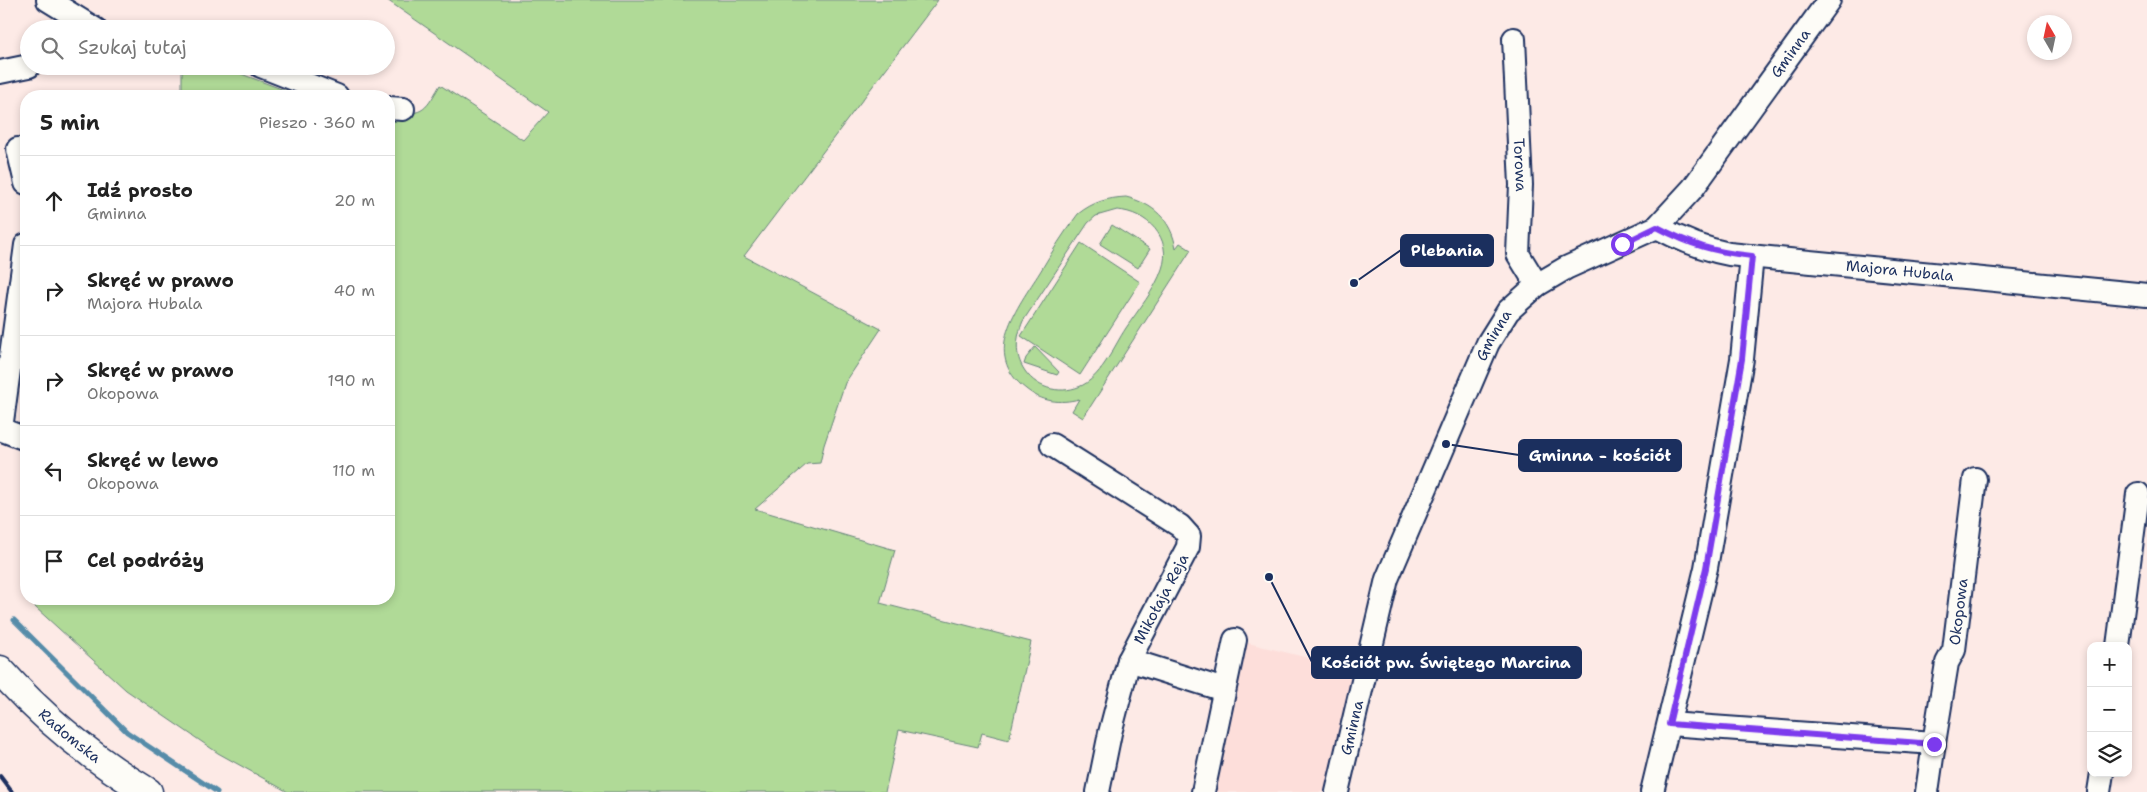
<!DOCTYPE html>
<html lang="pl">
<meta charset="utf-8">
<style>
body{margin:0;font-family:"Shantell Sans",sans-serif;background:#f2f2f2;color:#222}
.controls{position:absolute;right:15px;bottom:15px;display:grid;overflow:hidden;border-radius:10px;box-shadow:0 2px 8px #0003}
.controls button{width:45px;height:45px;display:grid;place-items:center;padding:0;border:0;border-bottom:1px solid #e0e0e0;background:#fff;color:#222;font:25px sans-serif}
.compass{position:absolute;left:2027px;top:15px;width:45px;height:45px;border-radius:50%;background:#fff;box-shadow:0 2px 8px #0003;rotate:351deg}
.stop{position:absolute;width:15px;height:15px;margin:-11px;border:4px solid #7c3aed;border-radius:50%;background:#fff}
.stop.end{background:#7c3aed;border-color:#fff;box-shadow:0 1px 5px #0008}
.list{margin:0;padding:0;list-style:none}
h2{display:flex;justify-content:space-between;align-items:center;height:65px;margin:0;padding:0 20px;font-size:21px}
h2 small{font-size:16px;font-weight:400;color:#767676}
.list li{display:grid;grid-template-columns:32px 1fr auto;gap:15px;align-items:center;box-sizing:border-box;height:90px;padding:0 20px;border-top:1px solid #e0e0e0}
.list b{display:block;font-size:19px;white-space:nowrap}
.list p{margin:0;font-size:16px;white-space:nowrap;color:#767676}
.list em{font-size:16px;font-style:normal;color:#767676}
.icon{flex:none;width:28px;height:28px;fill:none;stroke:currentColor;stroke-width:2;stroke-linecap:round;stroke-linejoin:round}
.map{position:relative;flex:none;width:2147px;height:792px;overflow:hidden}
.search{position:absolute;background:#fff;box-shadow:0 2px 8px #0003;left:20px;top:20px;width:375px;height:55px;display:flex;align-items:center;gap:12px;box-sizing:border-box;padding:0 18px;border-radius:28px;color:#767676;font-size:19px}
.panel{position:absolute;background:#fff;box-shadow:0 2px 8px #0003;left:20px;top:90px;width:375px;height:515px;border-radius:20px}
.map>svg:first-child{display:block}
</style>
<div class="map">
<svg width="2147" height="792" viewBox="0 0 2147 792">
<rect width="100%" height="100%" fill="#fdeae6"/>
<filter id="ink" filterUnits="userSpaceOnUse"><feTurbulence type="fractalNoise" baseFrequency=".02" numOctaves="2"/><feDisplacementMap in="SourceGraphic" scale="10" xChannelSelector="R" yChannelSelector="G"/><feConvolveMatrix kernelMatrix="1 2 1 2 8 2 1 2 1" color-interpolation-filters="sRGB"/></filter>
<g filter="url(#ink)">
<!-- built -->
<path fill="#fddeda" d="M1240,641L1353,669L1326,792H1209Z"/>
<!-- green -->
<g fill="#b0da97" stroke="#66847a" fill-rule="evenodd">
<path d="M387,0H938L744,256L881,329L845,383L824,445L820,463L807,464L755,509L895,550L880,603L1031,642L1009,740L982,733L978,747L899,730L885,792H288L218,753L126,690L35,607L41,599H389V114C423,113 423,115 440,85L523,140L548,112Z"/>
<path d="M182,66H220L300,96H182Z"/>
<path d="M1126,197C1154,204 1171,220 1176,248L1180,243L1191,250L1083,418L1072,411L1079,399C1060,404 1042,402 1026,389C980,354 1018,307 1040,272C1052,252 1064,232 1078,214C1093,202 1107,198 1126,197ZM1117,210C1147,212 1173,238 1162,269C1155,290 1138,310 1126,328C1114,346 1103,374 1083,385C1063,395 1038,390 1025,371C1014,355 1016,338 1023,321L1088,223L1096,216Z"/>
<path d="M1112,225L1150,249L1138,268L1100,244Z"/>
<path d="M1081,243L1140,282L1080,375L1021,336Z"/>
<path d="M1035,347L1059,372L1057,375L1024,364L1026,358Z"/>
</g>
<g fill="none" stroke-linecap="round" stroke-linejoin="round">
<!-- stream -->
<path stroke="#568ca9" stroke-width="5" d="M14,620L127,732L217,792"/>
<defs>
<g id="minor">
<path d="M48,0L95,29"/>
<path id="s1" d="M1514,39L1521,185L1518,254L1537,285"/>
<path d="M261,66L337,96"/>
<path d="M0,72L29,66"/>
<path d="M389,108L403,109"/>
<path d="M18,149L26,183"/>
<path id="s2" d="M1657,227C1681,240 1703,249 1729,254L2147,295"/>
<path d="M0,429L26,439"/>
<path d="M1,429L26,245"/>
<path d="M1052,445L1180,526L1189,536L1188,547L1129,660L1110,733L1098,792"/>
<path d="M2118,646L2138,494"/>
<path d="M1129,660L1224,690"/>
<path id="s3" d="M1669,724L1934,743L1947,663L1954,650L1975,479"/>
<path d="M1203,792L1235,640"/>
<path id="s4" d="M1337,792L1387,579L1488,343L1508,311L1537,285L1566,268L1657,227L1693,188L1829,0"/>
<path d="M1652,792L1706,568L1742,359L1752,256"/>
<path d="M1927,792L1934,743"/>
<path d="M2099,792L2102,773"/>
</g>
<g id="major">
<path id="s5" d="M0,670C43,718 93,759 148,792"/>
</g>
</defs>
<!-- minor casing -->
<use href="#minor" stroke="#1b2f5e" stroke-width="26"/>
<!-- major casing -->
<use href="#major" stroke="#1b2f5e" stroke-width="31"/>
<!-- minor -->
<use href="#minor" stroke="#fdfcf7" stroke-width="22"/>
<!-- major -->
<use href="#major" stroke="#fdfcf7" stroke-width="28"/>
<!-- rail -->
<path stroke="#1b2f5e" stroke-width="4" d="M0,776L12,792"/>
</g>
</g>
<g fill="none" stroke-linecap="round" stroke-linejoin="round" filter="url(#ink)">
<!-- route -->
<path stroke="#7c3aed" stroke-width="6" d="M1622,244L1657,227C1691,245 1714,252 1752,256L1742,359L1706,568L1669,724L1934,744"/>
</g>
<g text-anchor="middle" stroke-width="4" stroke-linejoin="round" paint-order="stroke">
<!-- street labels -->
<g font-size="15" fill="#1b2f5e" stroke="#fdfcf7">
<text dy="5" stroke="none"><textPath href="#s4" startOffset="905">Gminna</textPath></text>
<text dy="5" stroke="none"><textPath href="#s1" startOffset="126">Torowa</textPath></text>
<text dy="5" stroke="none"><textPath href="#s2" startOffset="249">Majora Hubala</textPath></text>
<text dy="5" stroke="none"><textPath href="#s4" startOffset="485">Gminna</textPath></text>
<text transform="translate(1161 599) rotate(-62)" y="5">Mikołaja Reja</text>
<text dy="5" stroke="none"><textPath href="#s3" startOffset="400">Okopowa</textPath></text>
<text dy="5" stroke="none"><textPath href="#s4" startOffset="66">Gminna</textPath></text>
<text dy="5" stroke="none"><textPath href="#s5" startOffset="96">Radomska</textPath></text>
</g>
</g>
<!-- callouts -->
<path fill="none" stroke="#1b2f5e" stroke-width="2" d="M1354 283L1401 250M1446 444L1519 455M1269 577L1312 662"/>
<g fill="#1b2f5e" stroke="#fdfcf7" stroke-width="2">
<circle cx="1354" cy="283" r="5"/>
<circle cx="1446" cy="444" r="5"/>
<circle cx="1269" cy="577" r="5"/>
</g>
<g fill="#1b2f5e" stroke="#1b2f5e" stroke-width="2">
<rect x="1401" y="235" width="92" height="31" rx="5"/>
<rect x="1519" y="440" width="162" height="31" rx="5"/>
<rect x="1312" y="647" width="269" height="31" rx="5"/>
</g>
<g font-size="16" text-anchor="middle" font-weight="bold" fill="#fff">
<text x="1447" y="256">Plebania</text>
<text x="1600" y="461">Gminna - kościół</text>
<text x="1446" y="668">Kościół pw. Świętego Marcina</text>
</g>
</svg>
<div class="controls">
<button>+</button>
<button>−</button>
<button><svg class="icon" aria-label="layers" viewBox="0 0 24 24"><path d="M12 4l9 5-9 5-9-5zM3 14l9 5 9-5"/></svg></button>
</div>
<svg class="compass" viewBox="-18 -18 36 36"><path d="M0-13l5 13h-10z" fill="#e53935"/><path d="M0 13l5-13h-10z" fill="#767676"/></svg>
<div class="stop" style="left:1622px;top:244px"></div>
<div class="stop end" style="left:1934px;top:744px"></div>
<div class="search"><svg class="icon" aria-label="search" viewBox="0 0 24 24"><circle cx="10" cy="10" r="6"/><path d="M15 15l6 6"/></svg>Szukaj tutaj</div>
<section class="panel">
<h2>5 min<small>Pieszo · 360 m</small></h2>
<ul class="list">
<li><svg class="icon" aria-label="ahead" viewBox="0 0 24 24"><path d="M12 20V5M6 11l6-6 6 6"/></svg><div><b>Idź prosto</b><p>Gminna</p></div><em>20 m</em></li>
<li><svg class="icon" aria-label="right" viewBox="0 0 24 24"><path d="M7 20v-9h11M14 6l5 5-5 5"/></svg><div><b>Skręć w prawo</b><p>Majora Hubala</p></div><em>40 m</em></li>
<li><svg class="icon" aria-label="right" viewBox="0 0 24 24"><path d="M7 20v-9h11M14 6l5 5-5 5"/></svg><div><b>Skręć w prawo</b><p>Okopowa</p></div><em>190 m</em></li>
<li><svg class="icon" aria-label="left" viewBox="0 0 24 24"><path d="M17 20v-9H6M10 6l-5 5 5 5"/></svg><div><b>Skręć w lewo</b><p>Okopowa</p></div><em>110 m</em></li>
<li><svg class="icon" aria-label="arrive" viewBox="0 0 24 24"><path d="M6 21V4h12l-3 4 3 4H6"/></svg><div><b>Cel podróży</b></div></li>
</ul>
</section>
</div>
